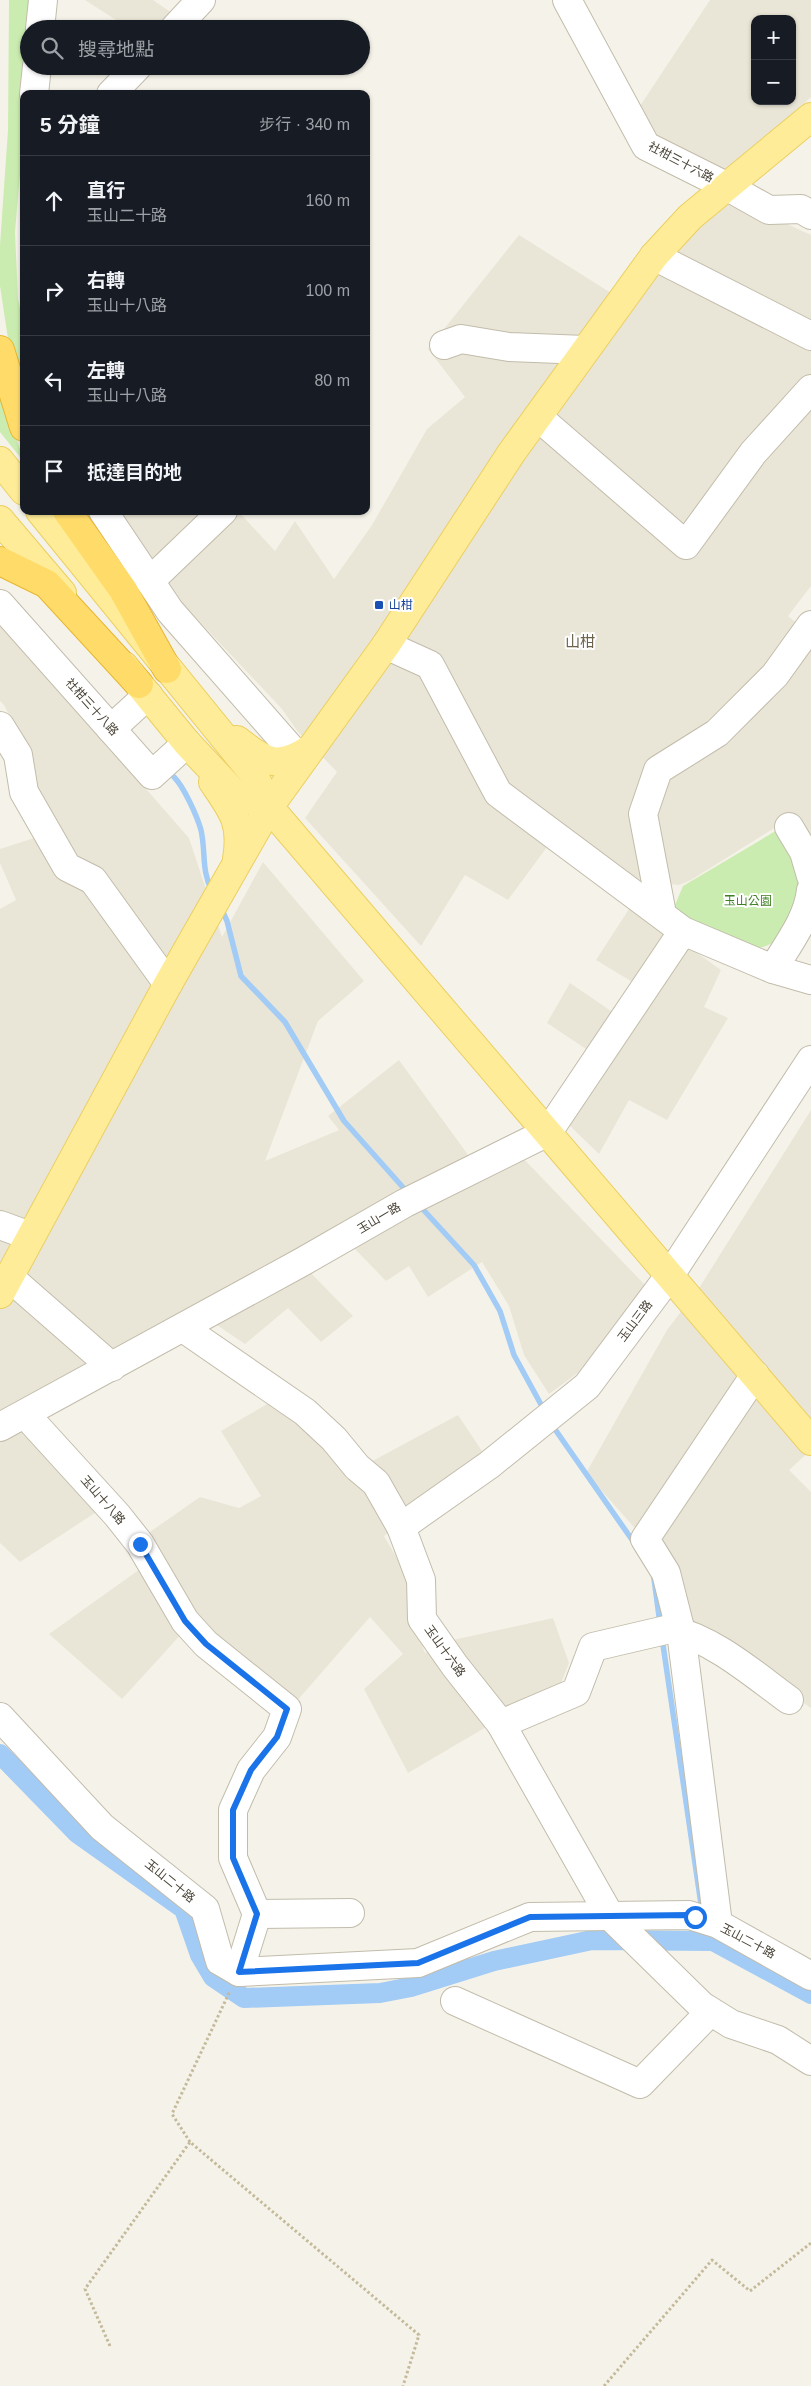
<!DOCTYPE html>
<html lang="zh-TW">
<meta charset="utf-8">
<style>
body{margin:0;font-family:Helvetica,"Noto Sans TC",sans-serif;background:#20242c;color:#f1f3f6}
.controls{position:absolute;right:15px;top:15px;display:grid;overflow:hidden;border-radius:10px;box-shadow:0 1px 4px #0004}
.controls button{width:45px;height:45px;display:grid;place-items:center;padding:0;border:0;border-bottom:1px solid #363941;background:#171b24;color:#f1f3f6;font:25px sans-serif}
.stop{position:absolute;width:15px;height:15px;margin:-11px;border:4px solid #1a73e8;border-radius:50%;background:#fff}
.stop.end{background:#1a73e8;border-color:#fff;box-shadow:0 1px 5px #0008}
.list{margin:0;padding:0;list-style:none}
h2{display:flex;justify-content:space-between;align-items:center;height:65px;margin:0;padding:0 20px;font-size:21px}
h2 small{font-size:16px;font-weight:400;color:#9ea1a6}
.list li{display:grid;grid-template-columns:32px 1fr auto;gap:15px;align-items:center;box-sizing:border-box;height:90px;padding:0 20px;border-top:1px solid #363941}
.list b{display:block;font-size:19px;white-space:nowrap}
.list p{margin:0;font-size:16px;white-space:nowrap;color:#9ea1a6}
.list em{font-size:16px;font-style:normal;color:#9ea1a6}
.icon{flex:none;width:28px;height:28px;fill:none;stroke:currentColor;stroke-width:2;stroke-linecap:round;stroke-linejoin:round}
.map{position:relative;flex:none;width:811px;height:2386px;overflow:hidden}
.search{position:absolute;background:#171b24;box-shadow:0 1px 4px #0004;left:20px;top:20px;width:350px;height:55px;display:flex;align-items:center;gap:12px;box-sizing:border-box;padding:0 18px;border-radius:28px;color:#9ea1a6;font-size:19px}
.panel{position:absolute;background:#171b24;box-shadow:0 1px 4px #0004;left:20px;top:90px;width:350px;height:425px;border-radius:10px}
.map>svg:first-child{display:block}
</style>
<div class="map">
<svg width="811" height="2386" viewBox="0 0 811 2386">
<rect width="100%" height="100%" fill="#f5f3e9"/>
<!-- residential -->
<g fill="#eae6d7" fill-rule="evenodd">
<path d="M85,0H153L175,15L159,29H130Z"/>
<path d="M710,0H811V97L724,176L666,149L636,112ZM755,19H792V101H755Z"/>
<path d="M729,204L776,219L811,235V586L788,616L811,635V834L792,817L691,880L679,885L636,881L561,828L508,900L465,875L421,946L305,818L337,772L298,732L282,709L183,604L118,511H238L275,551L295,521L334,579L372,525L427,429L465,397L428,349L519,235L627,303L684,241Z"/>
<path d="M0,622L189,838L222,937L263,862L364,981L318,1021L265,1161L339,1130L328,1116L399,1060L482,1174L519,1154L646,1286L579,1372L549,1394L524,1355L509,1306L482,1262L428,1297L409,1266L386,1281L350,1244L305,1267L353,1316L321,1342L288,1308L245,1344L196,1311L2,1412L98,1511L20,1562L0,1543V909L16,900L0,863V849L34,838L58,824L36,786L27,749L4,705L0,701Z"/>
<path d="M631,906L721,970L704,1007L728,1018L667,1120L629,1100L599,1154L565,1121L604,1061L547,1023L570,983L630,1024L649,992L596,960Z"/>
<path d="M811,1110V1450L789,1470L811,1492V1708L693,1629L663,1560L586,1473L667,1330L699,1288Z"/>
<path d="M267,1404L282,1406L327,1448L347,1479L365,1465L458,1415L486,1457L384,1536L415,1589L413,1619L425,1653L453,1640L553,1618L569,1663L561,1683L408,1773L364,1689L403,1654L370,1617L296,1702L196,1618L122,1699L49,1634L154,1559L144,1536L200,1497L239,1508L261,1496L221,1431Z"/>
</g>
<!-- green -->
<g fill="#cbecb0">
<path d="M9,0H34L29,29V65L24,94V127L15,232L18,299L24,327V395L10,352L0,286V245L8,130Z"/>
<path d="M0,372L4,398L24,462L0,432Z"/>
<path d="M779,829C785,839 796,851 799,862C806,886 791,940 763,947C737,954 707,933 684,923L675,905L683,886Z"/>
</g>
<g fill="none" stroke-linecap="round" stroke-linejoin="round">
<!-- stream -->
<g stroke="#a2cbf5" stroke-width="5.5">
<path d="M174,777C184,787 197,816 201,830C206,852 201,870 212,891"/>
<path d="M221,908L227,921L241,976L285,1022L344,1121L408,1193"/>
<path d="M419,1205L474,1265L500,1311L514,1355L544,1410"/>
<path d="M552,1425L635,1544"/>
<path d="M654,1579L660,1624"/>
<path d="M662,1638L702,1911"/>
<path d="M708,1929L713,1941"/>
</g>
<!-- canal -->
<path stroke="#a2cbf5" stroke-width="20" d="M0,1754L77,1833L184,1909L200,1955L213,1977L244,1998L380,1993L411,1987L494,1961L592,1940L713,1941L811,1994"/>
<defs>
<g id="minor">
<path d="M567,0L646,146L728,187L769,210L801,209L811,215"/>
<path d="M40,29L43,0"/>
<path d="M174,29L201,0"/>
<path d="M34,94L37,66"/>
<path d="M111,94L138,66"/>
<path d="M654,256L811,336"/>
<path d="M444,345L461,339L509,347L585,350"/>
<path d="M538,417L686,545L753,453L811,389"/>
<path d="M103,511L170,611L298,757"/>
<path d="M150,581L223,511"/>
<path d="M0,604L152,775L187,743"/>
<path d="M386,645L430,665L498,793L683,931L773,969L811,980"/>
<path d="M0,726L18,755L24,792L67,867L93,880L168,984"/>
<path d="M111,729L148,695"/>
<path d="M789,827L804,852L811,876"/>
<path d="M662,914L643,814L658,770L717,733L775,675L811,625"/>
<path d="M773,969C788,944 808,919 811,890"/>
<path d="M0,1225L30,1236"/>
<path d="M9,1277L112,1367"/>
<path d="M183,1328L305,1412L334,1439L357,1467L376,1483L401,1527L421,1580L422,1619L455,1666L501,1724L610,1916L702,2006L731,2024L778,2040L811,2061"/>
<path d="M25,1414L117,1515L140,1544L185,1621L206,1644L287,1709L277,1737L251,1770L233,1810V1858L257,1914L239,1972"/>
<path d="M0,1427L302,1262L405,1203L548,1132L683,931"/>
<path d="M401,1527L489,1465L587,1386L670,1275L811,1060"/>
<path d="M0,1717L102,1827L205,1909L220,1961L239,1972L418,1963L530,1917L689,1915L718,1924L811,1976"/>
<path d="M501,1724L576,1692L593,1647L670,1629C715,1640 752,1673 789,1700"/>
<path d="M257,1914L350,1913"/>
<path d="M718,1924L681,1632L666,1573L645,1539L755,1375"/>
<path d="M455,2001L640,2084L710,2012"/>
</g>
<g id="major">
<path d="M0,461L24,491"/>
<path d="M40,511L253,773L269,807L811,1441"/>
<path d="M0,520L62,593"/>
<path d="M124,666L187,743L234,793L269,807"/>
<path d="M237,740C266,763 278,770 310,749"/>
<path d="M213,782C233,811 243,823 237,859"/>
<path d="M0,1294L168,984L269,807L386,645L512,452L654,256L690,217L811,117"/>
</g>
<g id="highway">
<path d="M0,350L24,427"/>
<path d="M67,511L123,590L167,669"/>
<path d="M0,561L47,584L139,684"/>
</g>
</defs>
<!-- minor casing -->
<use href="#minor" stroke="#c2bcab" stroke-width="30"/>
<!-- major casing -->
<use href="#major" stroke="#ebcf61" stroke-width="30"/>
<!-- highway casing -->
<use href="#highway" stroke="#e7b631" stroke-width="30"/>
<!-- path -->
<g stroke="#c4ba9b" stroke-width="3" stroke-dasharray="2.5 2.5" stroke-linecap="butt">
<path d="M190,2142L172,2114L230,1991"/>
<path d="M110,2346L85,2289L190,2142L419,2335L403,2386"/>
<path d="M604,2386L712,2260L750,2291L811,2243"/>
</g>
<!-- minor -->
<use href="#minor" stroke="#fff" stroke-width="28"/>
<!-- major -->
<use href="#major" stroke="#ffec98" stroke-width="28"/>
<!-- highway -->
<use href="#highway" stroke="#ffdc6a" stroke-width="28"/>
</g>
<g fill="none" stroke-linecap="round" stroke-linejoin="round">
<!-- route -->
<path stroke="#1a73e8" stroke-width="6" d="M140,1544L185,1621L206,1644L287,1709L277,1737L251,1770L233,1810V1858L257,1914L239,1972L418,1963L530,1917L689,1915L695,1917"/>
</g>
<!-- markers -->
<rect fill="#1a4fb4" stroke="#fff" stroke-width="2" x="374" y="600" width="10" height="10" rx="2.5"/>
<g text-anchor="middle" stroke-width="4" stroke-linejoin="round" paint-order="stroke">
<!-- street labels -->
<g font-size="12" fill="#4a4437" stroke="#fff">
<text transform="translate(681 162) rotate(28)" y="4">社柑三十六路</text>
<text transform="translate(92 707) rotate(48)" y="4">社柑三十八路</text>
<text transform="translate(379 1218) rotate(-31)" y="4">玉山一路</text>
<text transform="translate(635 1321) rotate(-53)" y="4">玉山三路</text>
<text transform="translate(103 1500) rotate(49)" y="4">玉山十八路</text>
<text transform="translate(445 1651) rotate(54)" y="4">玉山十六路</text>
<text transform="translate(170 1881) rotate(39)" y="4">玉山二十路</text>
<text transform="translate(748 1941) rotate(28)" y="4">玉山二十路</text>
</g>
<!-- transit labels -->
<g font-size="12" fill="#164399" stroke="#fff" text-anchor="start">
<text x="389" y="609">山柑</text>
</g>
<!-- park labels -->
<g font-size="12" fill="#3f8025" stroke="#fff">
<text x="748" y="905">玉山公園</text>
</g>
<!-- quarter labels -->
<g font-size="15" fill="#6d634d" stroke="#fff">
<text x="580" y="647">山柑</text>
</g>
</g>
</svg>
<div class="controls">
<button>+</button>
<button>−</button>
</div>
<div class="stop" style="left:695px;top:1917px"></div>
<div class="stop end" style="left:140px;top:1544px"></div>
<div class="search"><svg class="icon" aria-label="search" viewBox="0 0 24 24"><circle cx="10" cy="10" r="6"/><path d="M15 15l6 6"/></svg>搜尋地點</div>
<section class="panel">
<h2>5 分鐘<small>步行 · 340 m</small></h2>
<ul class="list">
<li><svg class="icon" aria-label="ahead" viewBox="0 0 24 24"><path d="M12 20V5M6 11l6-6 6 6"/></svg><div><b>直行</b><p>玉山二十路</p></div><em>160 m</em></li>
<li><svg class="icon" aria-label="right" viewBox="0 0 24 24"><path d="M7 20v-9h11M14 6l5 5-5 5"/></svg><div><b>右轉</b><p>玉山十八路</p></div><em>100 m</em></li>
<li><svg class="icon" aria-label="left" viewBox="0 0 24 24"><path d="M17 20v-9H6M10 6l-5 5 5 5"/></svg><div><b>左轉</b><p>玉山十八路</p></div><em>80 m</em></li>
<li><svg class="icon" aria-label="arrive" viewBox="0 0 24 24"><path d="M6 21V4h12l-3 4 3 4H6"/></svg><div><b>抵達目的地</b></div></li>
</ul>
</section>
</div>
